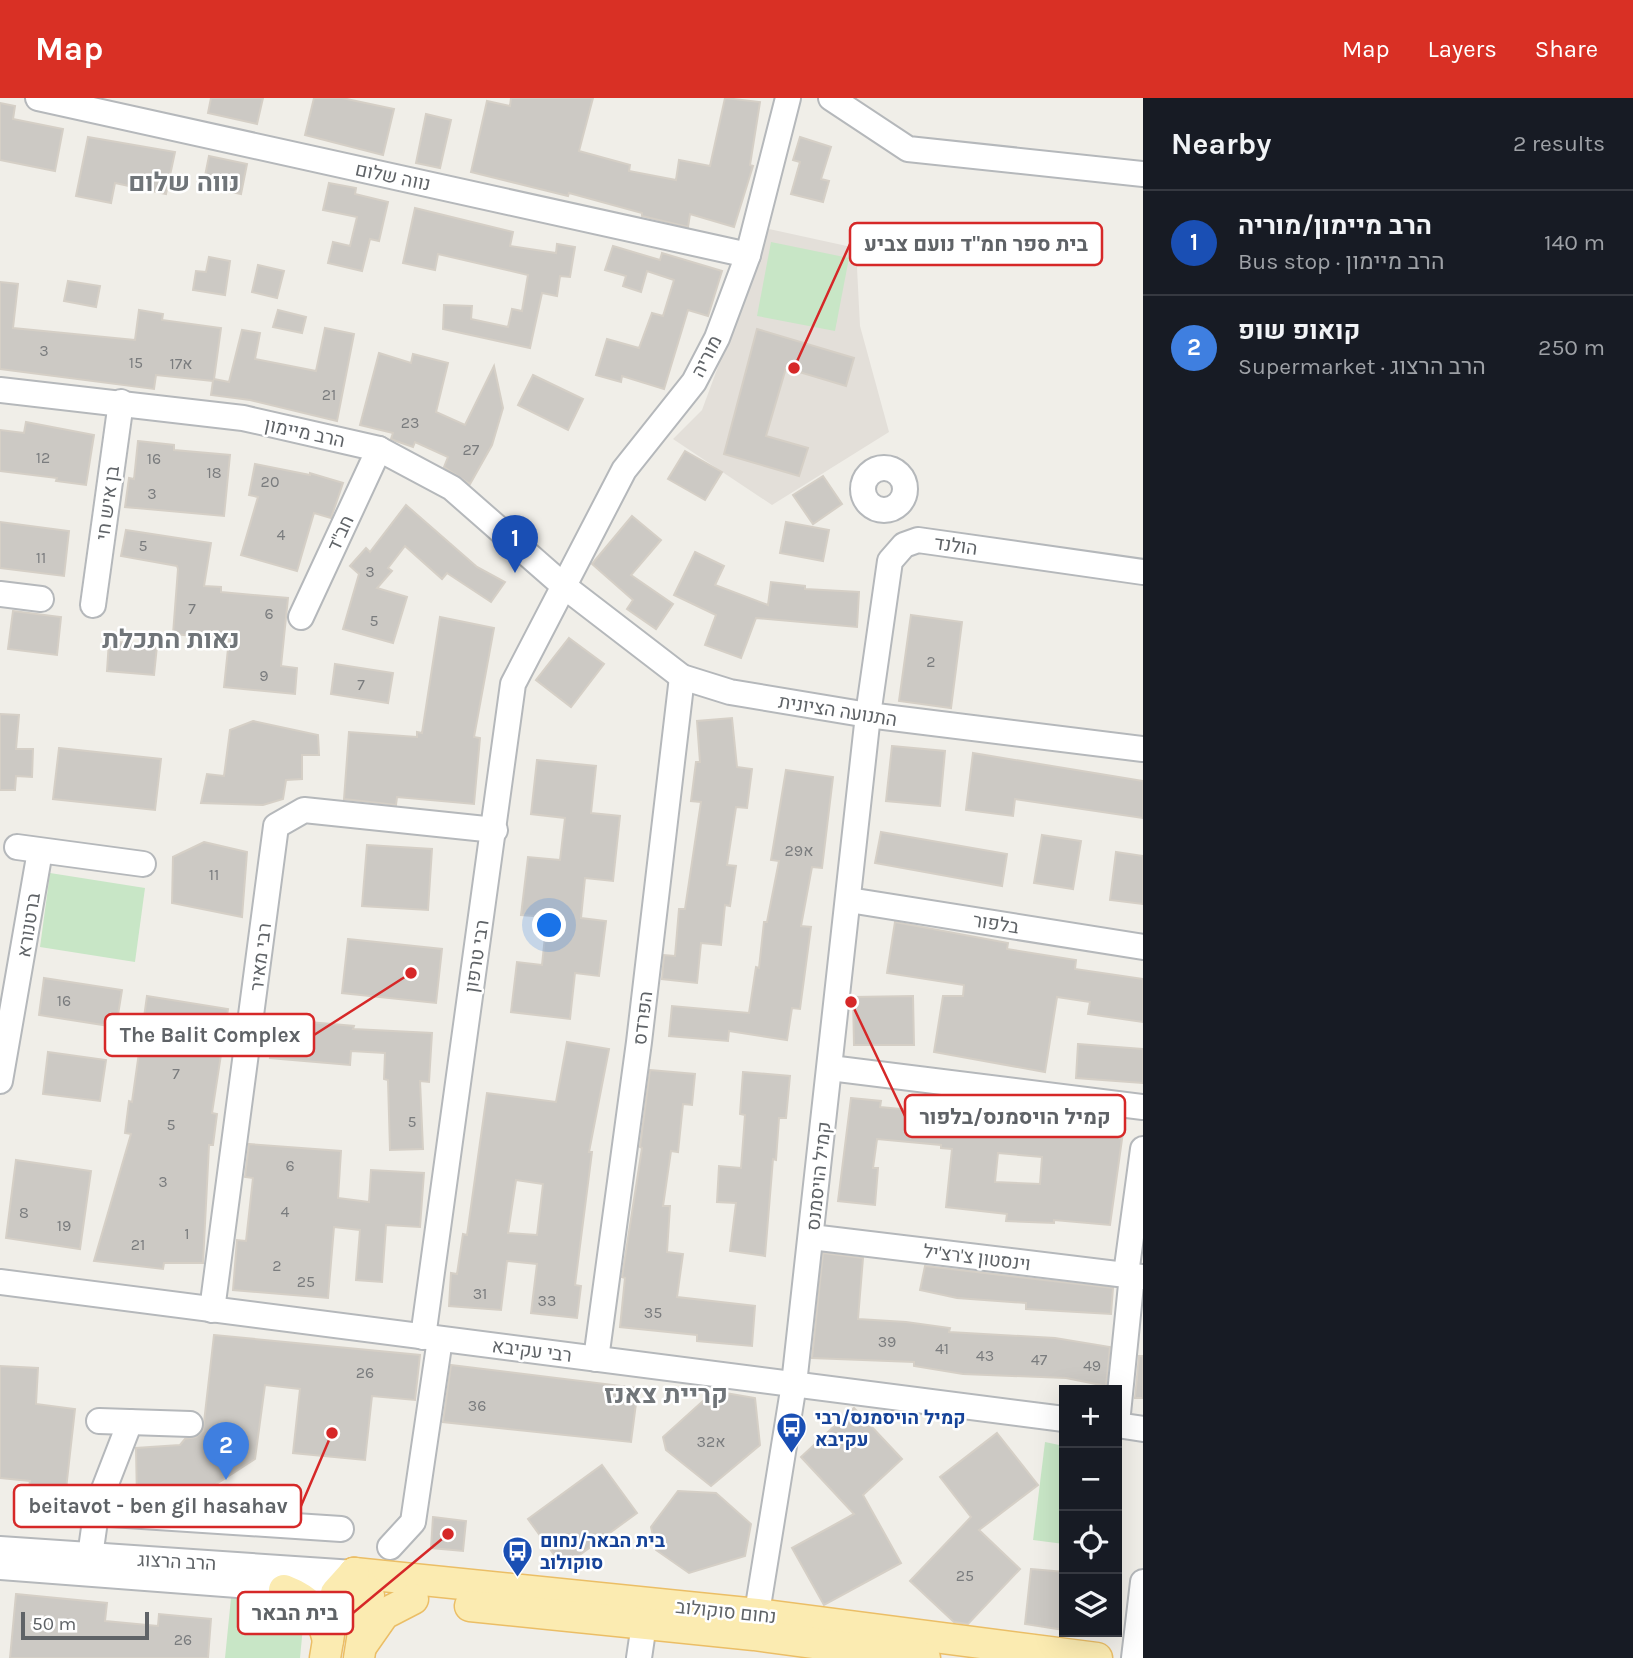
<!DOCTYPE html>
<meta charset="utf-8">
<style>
body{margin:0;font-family:Karla,Heebo,sans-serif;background:#242831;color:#f1f3f6}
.controls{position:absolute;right:21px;bottom:21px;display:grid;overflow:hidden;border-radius:0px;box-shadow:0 7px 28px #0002}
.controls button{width:63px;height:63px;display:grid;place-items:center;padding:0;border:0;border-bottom:2px solid #363941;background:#171b24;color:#f1f3f6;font:35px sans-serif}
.scale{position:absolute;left:21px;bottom:18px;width:128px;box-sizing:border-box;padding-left:7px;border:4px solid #5f6367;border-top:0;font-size:19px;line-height:24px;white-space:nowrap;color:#5f6367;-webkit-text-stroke:5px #fff;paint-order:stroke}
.you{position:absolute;left:550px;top:828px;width:24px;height:24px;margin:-18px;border:5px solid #fff;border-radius:50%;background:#1a73e8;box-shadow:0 0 0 10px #1a73e833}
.badge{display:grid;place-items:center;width:46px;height:46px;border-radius:50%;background:#d93025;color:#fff;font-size:23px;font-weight:700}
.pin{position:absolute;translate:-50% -58px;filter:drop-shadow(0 2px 4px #0008)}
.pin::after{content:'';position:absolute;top:37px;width:24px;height:21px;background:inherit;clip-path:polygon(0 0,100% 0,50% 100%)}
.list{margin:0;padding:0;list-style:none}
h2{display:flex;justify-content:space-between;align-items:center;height:91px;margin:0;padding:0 28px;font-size:30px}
h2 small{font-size:23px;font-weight:400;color:#9ea1a6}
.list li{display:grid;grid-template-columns:46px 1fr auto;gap:21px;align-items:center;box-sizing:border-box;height:105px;padding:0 28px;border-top:2px solid #363941}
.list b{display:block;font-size:26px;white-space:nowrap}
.list p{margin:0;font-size:23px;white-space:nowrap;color:#9ea1a6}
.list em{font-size:23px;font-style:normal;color:#9ea1a6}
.icon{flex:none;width:38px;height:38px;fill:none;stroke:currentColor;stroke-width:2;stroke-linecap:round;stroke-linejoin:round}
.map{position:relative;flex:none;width:1143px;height:1560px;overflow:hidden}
header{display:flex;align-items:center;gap:42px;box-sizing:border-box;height:98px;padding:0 35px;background:#d93025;color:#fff}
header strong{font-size:33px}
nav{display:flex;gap:38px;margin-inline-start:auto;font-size:24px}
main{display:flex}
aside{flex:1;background:#171b24}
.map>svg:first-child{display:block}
</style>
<header>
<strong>Map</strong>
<nav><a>Map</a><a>Layers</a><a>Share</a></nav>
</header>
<main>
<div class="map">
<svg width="1143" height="1560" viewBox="0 0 1143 1560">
<rect width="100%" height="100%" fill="#f0eee8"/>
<!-- education -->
<path fill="#e3dfd9" d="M769,131L856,150L860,228L889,334L772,407L673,341L702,312Z"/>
<!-- green -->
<g fill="#c8e6c6">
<path d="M771,144L849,160L835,233L757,218Z"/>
<path d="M50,775L145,790L135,864L40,849Z"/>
<path d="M1045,1344L1064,1348V1446L1033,1442Z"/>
<path d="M231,1500L305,1508L300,1560H225Z"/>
</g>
<!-- building -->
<g fill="#ccc9c4" stroke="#d5cfc6" stroke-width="2" fill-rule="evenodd">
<path d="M211,0H263L257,26L208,15Z"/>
<path d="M314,0H342L394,11L383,57L305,37Z"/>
<path d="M511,0H593L579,53L630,67L629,73L676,82L679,62L710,68L725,0L760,4L750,67L753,68L734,129L690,116L688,129L642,118V115L569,95L568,98L471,74L487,3L510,8Z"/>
<path d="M0,5L15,8L13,21L63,31L55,73L0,62Z"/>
<path d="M426,16L451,22L440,70L416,65Z"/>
<path d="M88,39L175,54L166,96L115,85L111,105L76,98Z"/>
<path d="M800,39L831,49L821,81L829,83L823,104L791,96L800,64L793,62Z"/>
<path d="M209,58L247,66L241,96L203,88Z"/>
<path d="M329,85L356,90L355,96L388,104L379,143L370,141L362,173L328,165L333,144L350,148L357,119L323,112Z"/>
<path d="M415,110L513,134L510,148L556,155L557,146L575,149L570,179L560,178L557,198L542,195L530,250L443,231L444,207L472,208L471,221L508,229L512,211L522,213L528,177L438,156L435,172L403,165Z"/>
<path d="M613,148L660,162L662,155L722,173L708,218L688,212L664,291L622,278L621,284L596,277L607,241L639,250L652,215L663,218L674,182L647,173L641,194L623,188L626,178L605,172Z"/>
<path d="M209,159L230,163L225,197L193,192L196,173L206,174Z"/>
<path d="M258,167L284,173L277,200L252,194Z"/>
<path d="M68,183L100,188L96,209L64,203Z"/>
<path d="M0,184L18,186L13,230L135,242L139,212L163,216L162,222L221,230L214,281L229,284L242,232L260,235L255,261L316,273L325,230L354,236L337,323L250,302L211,297L213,283L156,277L154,291L0,271Z"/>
<path d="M278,212L306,219L302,235L273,229Z"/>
<path d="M757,231L854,260L846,288L786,270L766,338L808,350L799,378L724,356Z"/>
<path d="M379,255L411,265L413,256L448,265L436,314L465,327L494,268L503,310L492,347L470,386L444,369L448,359L415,344L413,349L396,343L391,341L393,335L360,327Z"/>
<path d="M533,277L583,301L568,332L518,307Z"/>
<path d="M26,324L94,337L86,387L56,383L57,380L0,373V332L24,335Z"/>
<path d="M138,343L174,347V352L230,357L224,418L125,409L129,380L134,381Z"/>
<path d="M685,353L722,374L705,402L668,381Z"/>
<path d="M255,366L310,377V375L343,385L331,420L314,415L297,473L241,457L258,399L249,397Z"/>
<path d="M823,378L842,406L813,426L793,397Z"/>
<path d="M406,407L477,469L505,484L491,504L447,475L442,481L405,448L388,470L392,473L377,490L407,499L393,545L343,531L359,476L350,468L366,450L370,454Z"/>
<path d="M632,418L661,442L631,477L673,506L656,531L627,511L633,502L592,466Z"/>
<path d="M0,424L69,433L64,478L0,470Z"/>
<path d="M786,424L829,432L823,463L780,455Z"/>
<path d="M126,432L211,445L204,488L221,489V494L288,500L281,568L297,570L295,596L224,589L229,541L173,536L178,471L177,468L121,458Z"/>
<path d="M695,454L724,468L715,487L768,507L771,484L805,488V491L859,494L857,529L756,520L741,560L705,547L716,517L674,497Z"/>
<path d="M13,513L61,519L57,557L8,551Z"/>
<path d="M911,517L962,524L951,610L899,603Z"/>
<path d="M440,519L494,530L474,639L480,640L474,706L397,699L396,707L344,701L349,634L417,639V634L422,635Z"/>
<path d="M569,540L604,566L571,609L536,582Z"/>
<path d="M109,543L157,548L154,577L107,573Z"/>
<path d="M335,566L393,575L388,605L331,596Z"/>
<path d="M0,616L19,617L16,651H33L32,679L16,678L15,692H0Z"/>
<path d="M732,620L737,669L752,671L747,710L736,709L727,767L736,768L730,808L725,807L721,847L701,845L697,885L662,881L664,857L675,858L679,811H685L701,704L691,703L696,664H700L697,623Z"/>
<path d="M253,623L318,637L319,657H302V681L286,682L283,701L263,707L201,705L207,676L224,678L230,632Z"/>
<path d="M892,648L945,653L940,708L886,703Z"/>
<path d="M59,650L161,661L155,712L53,701Z"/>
<path d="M973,655L1143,683V720L1015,701L1013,718L966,712Z"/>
<path d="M537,662L596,668L591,715L620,718L613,783L585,780L581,820L606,823L599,878L575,875L570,921L511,914L517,864L542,867L547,819L521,817L528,759L560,762L565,720L531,716Z"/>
<path d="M786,672L833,679L822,770L812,769L801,828L811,829L800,911L792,910L787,942L729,933L728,943L669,938L672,908L749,915L756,869L759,870L764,824H767L779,763L771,762Z"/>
<path d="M881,734L1007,756L1002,788L875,765Z"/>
<path d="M1042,737L1081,743L1073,791L1034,785Z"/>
<path d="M204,744L247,754L242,819L172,805L173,759Z"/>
<path d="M367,747L432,751L428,812L362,808Z"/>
<path d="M1116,754L1143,758V806L1110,802Z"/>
<path d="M895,824L1008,845L1007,851L1076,862L1075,871L1143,881V924L1088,916L1090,904L1057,899L1045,974L934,954L943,898H963L964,887L887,875Z"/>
<path d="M348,841L442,851L436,905L342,895Z"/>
<path d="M44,880L122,892L116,929L39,917Z"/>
<path d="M147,898L228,911L212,1015L217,1016L213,1047H209L203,1165H164L163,1171L94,1163L131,1036L125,1035L129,1003L132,1004Z"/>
<path d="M913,898L914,947H854L853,899Z"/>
<path d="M274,921L354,928L353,931L432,935L429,984L420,983L423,1051L390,1052L388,982L384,981L385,955L351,953L350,967L270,960Z"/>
<path d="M567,944L609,951L589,1054H592L575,1187L581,1188L577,1220L531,1215L537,1166L507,1163L501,1212L449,1208L451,1175L457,1176L463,1136L467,1137L487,995L556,1004ZM516,1082L543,1086L537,1137L508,1135Z"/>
<path d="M1078,946L1143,951V985L1076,980Z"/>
<path d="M48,954L106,962L100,1003L43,996Z"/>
<path d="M650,972L695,976L692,1007L683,1006L678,1054L671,1053L663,1108H670L667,1154L683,1156L677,1199L755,1208L752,1248L697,1243V1237L620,1229L625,1180L622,1179L642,1050L640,1049Z"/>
<path d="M743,974L790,978L786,1020H779L776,1062L773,1061L765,1158L730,1153L736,1105L717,1104L719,1068L741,1070L745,1017L740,1016Z"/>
<path d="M851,1000L881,1003L880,1009L943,1015L944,1009L980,1011L979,1019L1124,1027L1110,1127L1054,1122V1125L1006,1123L1007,1116L946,1109L952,1051L941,1050V1047L877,1041L873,1070H878L875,1107L838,1103ZM998,1055L1042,1059L1040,1086L995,1084Z"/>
<path d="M249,1046L341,1053L338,1100L369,1104L371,1072L424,1075L420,1129L386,1127L382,1184L356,1182L360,1132L334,1129L328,1200L233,1192L237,1142L246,1143L253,1080L245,1079Z"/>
<path d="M16,1062L91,1073L80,1151L6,1140Z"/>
<path d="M823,1155L863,1160L858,1221L906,1224L950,1230L949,1234L1055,1240L1110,1249L1106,1288L1066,1280L963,1276L914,1268V1264L812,1260Z"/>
<path d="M925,1168L1113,1190L1111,1216L1026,1211V1205L957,1200L920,1192Z"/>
<path d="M214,1237L420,1257L415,1302L372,1298L365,1362L293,1355L300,1291L265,1287L255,1361L190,1403H137L136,1350L180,1347L185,1341L196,1339L203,1333Z"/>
<path d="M1139,1258H1143V1300H1135Z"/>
<path d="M451,1267L638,1290L631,1344L443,1324Z"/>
<path d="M0,1268L38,1270L36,1306L75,1311L65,1400L28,1395L30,1383L0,1380Z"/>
<path d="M714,1293L755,1300L760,1347L711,1388L666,1352L663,1339Z"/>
<path d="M854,1310L902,1361L863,1397L901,1465L824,1507L792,1450L854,1416L801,1359Z"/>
<path d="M997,1335L1038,1387L979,1432L1020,1471L968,1526L954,1524L910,1483L971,1419L940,1379Z"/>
<path d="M602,1367L637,1415L563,1469L528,1421Z"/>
<path d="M678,1393L716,1395L751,1426L745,1458L689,1475L656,1452L651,1429Z"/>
<path d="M433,1419L466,1423L463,1453L431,1450Z"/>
<path d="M1031,1471L1064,1474V1532L1025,1526Z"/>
<path d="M16,1496L107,1505L105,1523L158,1528L159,1516L211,1521L208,1560H10Z"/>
</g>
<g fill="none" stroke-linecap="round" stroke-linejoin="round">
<defs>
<g id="minor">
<path d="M38,0L748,157"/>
<path d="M831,0L908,51L1143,76"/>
<path d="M0,292L243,320L379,351L452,390L565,489L682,579L730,594L868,617L1143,651"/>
<circle cx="884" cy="391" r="21"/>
<path d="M0,496L41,501"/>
<path d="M93,507L121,304"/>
<path d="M301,519L379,351"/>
<path d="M17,749L143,766"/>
<path d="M849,802L1143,849"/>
<path d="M830,970L1143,1009"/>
<path d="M0,983L40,753"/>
<path d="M811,1139L1143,1179"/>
<path d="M1126,1176L1143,1051"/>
<path d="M0,1184L1064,1321"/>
<path d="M212,1212L276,728L304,712L495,732"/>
<path d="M423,1239L513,586L624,372L694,284L717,240L748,157L788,0"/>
<path d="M596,1261L639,944L682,579"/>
<path d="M99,1323L190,1326"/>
<path d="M1117,1325L1132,1177"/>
<path d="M1117,1327L1143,1331"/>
<path d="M96,1415L341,1431"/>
<path d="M390,1449L413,1424L440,1241"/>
<path d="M0,1451L354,1475"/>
<path d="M90,1458L97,1409L130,1324"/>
<path d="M0,1469L354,1496"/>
<path d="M754,1533L794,1286L868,617L890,463L904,447L918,442L1143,474"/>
<path d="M639,1560L644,1526"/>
<path d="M1134,1560L1143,1484"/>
</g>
<g id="major">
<path d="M354,1475L757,1516L1097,1560"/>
<path d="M354,1475L369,1497L359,1560"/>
<path d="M284,1492C310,1502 321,1515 328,1542"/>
<path d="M470,1508L754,1537L925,1560"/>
<path d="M363,1546L384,1516L413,1501"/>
<path d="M325,1560L336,1495L354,1475"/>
</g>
</defs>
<!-- minor casing -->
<use href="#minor" stroke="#b5b8bb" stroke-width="28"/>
<!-- major casing -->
<use href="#major" stroke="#ebbe66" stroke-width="33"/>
<!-- minor -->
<use href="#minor" stroke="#fff" stroke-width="24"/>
<!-- major -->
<use href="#major" stroke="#fbebb1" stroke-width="30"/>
</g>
<!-- icons -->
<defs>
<symbol id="bus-pin" viewBox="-11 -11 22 30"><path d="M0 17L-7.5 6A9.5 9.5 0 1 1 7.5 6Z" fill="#1a4fb4" stroke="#fff"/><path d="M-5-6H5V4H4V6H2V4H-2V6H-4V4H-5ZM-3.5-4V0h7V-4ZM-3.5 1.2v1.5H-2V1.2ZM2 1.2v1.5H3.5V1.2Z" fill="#fff"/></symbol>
</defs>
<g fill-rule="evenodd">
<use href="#bus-pin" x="774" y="1312" width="35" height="47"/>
<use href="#bus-pin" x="500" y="1436" width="35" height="47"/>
</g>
<g text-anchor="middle" stroke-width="5" stroke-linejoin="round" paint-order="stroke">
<!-- number labels -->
<g font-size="16" fill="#7a7c7e">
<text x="44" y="258">3</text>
<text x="136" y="270">15</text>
<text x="181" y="271">17א</text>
<text x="329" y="302">21</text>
<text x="410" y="330">23</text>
<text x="471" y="357">27</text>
<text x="43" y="365">12</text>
<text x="154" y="366">16</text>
<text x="214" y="380">18</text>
<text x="270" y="389">20</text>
<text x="152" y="401">3</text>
<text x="281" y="442">4</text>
<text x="143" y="453">5</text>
<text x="41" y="465">11</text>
<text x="370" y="479">3</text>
<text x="192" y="516">7</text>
<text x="269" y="521">6</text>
<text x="374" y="528">5</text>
<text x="931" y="569">2</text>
<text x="264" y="583">9</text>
<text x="361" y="592">7</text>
<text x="799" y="758">29א</text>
<text x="214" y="782">11</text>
<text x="64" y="908">16</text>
<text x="176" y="981">7</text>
<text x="412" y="1029">5</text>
<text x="171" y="1032">5</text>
<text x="290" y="1073">6</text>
<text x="163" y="1089">3</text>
<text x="285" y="1119">4</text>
<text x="24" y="1120">8</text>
<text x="64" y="1133">19</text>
<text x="187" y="1141">1</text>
<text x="138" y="1152">21</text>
<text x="277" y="1173">2</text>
<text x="306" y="1189">25</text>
<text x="480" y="1201">31</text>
<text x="547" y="1208">33</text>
<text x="653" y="1220">35</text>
<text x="887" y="1249">39</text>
<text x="942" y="1256">41</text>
<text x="985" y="1263">43</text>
<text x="1039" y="1267">47</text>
<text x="1092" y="1273">49</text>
<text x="365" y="1280">26</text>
<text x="477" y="1313">36</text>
<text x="711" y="1349">32א</text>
<text x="965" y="1483">25</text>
<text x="183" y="1547">26</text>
</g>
<!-- street labels -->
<g font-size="19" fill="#5f6367" stroke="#fff">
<text transform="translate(393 78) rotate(12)" y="7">נווה שלום</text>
<text transform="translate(706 258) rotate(-63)" y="7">מוריה</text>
<text transform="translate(305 334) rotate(12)" y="7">הרב מיימון</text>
<text transform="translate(107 405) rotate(-82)" y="7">בן איש חי</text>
<text transform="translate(340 435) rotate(-65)" y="7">חב"ד</text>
<text transform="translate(956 447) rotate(8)" y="7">הולנד</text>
<text transform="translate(838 612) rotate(9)" y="7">התנועה הציונית</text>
<text transform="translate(996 825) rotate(9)" y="7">בלפור</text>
<text transform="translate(28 827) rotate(-81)" y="7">ברטנורא</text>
<text transform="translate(476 858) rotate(-81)" y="7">רבי טרפון</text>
<text transform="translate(260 859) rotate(-83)" y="7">רבי מאיר</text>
<text transform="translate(642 920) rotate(-83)" y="7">הפרדס</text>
<text transform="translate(818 1078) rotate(-84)" y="7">קמיל הויסמנס</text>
<text transform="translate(977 1159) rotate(7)" y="7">וינסטון צ'רצ'יל</text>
<text transform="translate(532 1252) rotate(7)" y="7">רבי עקיבא</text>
<text transform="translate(177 1463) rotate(3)" y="7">הרב הרצוג</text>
<text transform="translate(726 1513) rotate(6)" y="7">נחום סוקולוב</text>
</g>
<!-- transit labels -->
<g font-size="19" font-weight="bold" fill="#164399" stroke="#fff" text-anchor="start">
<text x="815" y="1326">קמיל הויסמנס/רבי<tspan x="815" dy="22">עקיבא</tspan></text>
<text x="540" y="1449">בית הבאר/נחום<tspan x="540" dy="22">סוקולוב</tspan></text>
</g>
<!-- district labels -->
<g font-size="26" font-weight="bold" fill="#707579" stroke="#fff">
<text x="184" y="93">נווה שלום</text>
<text x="171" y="550">נאות התכלת</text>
<text x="666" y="1305">קריית צאנז</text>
</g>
</g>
<!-- callouts -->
<path fill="none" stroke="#d62828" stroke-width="2.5" d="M794 270L850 146M411 875L314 937M851 904L905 1018M332 1335L301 1408M448 1436L353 1515"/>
<g fill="#d62828" stroke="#fff" stroke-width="2.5">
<circle cx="794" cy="270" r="7"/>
<circle cx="411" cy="875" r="7"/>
<circle cx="851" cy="904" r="7"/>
<circle cx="332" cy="1335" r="7"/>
<circle cx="448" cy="1436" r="7"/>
</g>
<g fill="#fff" stroke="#d62828" stroke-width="2.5">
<rect x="850" y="125" width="252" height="42" rx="7"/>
<rect x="105" y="916" width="209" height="42" rx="7"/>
<rect x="905" y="997" width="220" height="42" rx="7"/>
<rect x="14" y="1387" width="287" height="42" rx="7"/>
<rect x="238" y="1494" width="115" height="42" rx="7"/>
</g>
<g font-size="21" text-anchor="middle" font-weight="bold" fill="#5f6367">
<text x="976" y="153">בית ספר חמ"ד נועם צביע</text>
<text x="210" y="944">The Balit Complex</text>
<text x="1015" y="1026">קמיל הויסמנס/בלפור</text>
<text x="158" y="1415">beitavot - ben gil hasahav</text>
<text x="295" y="1522">בית הבאר</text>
</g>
</svg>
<div class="controls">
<button>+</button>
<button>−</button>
<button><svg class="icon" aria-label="locate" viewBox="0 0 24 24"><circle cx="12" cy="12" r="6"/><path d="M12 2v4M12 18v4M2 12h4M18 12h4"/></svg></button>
<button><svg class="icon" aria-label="layers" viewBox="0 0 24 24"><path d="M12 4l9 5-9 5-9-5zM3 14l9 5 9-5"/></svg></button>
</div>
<div class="scale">50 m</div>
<div class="you"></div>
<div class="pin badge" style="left:515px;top:475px;background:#1a4fb4">1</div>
<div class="pin badge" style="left:226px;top:1382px;background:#3f7fe0">2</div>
</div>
<aside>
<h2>Nearby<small>2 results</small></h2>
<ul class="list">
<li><span class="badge" style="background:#1a4fb4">1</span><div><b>הרב מיימון/מוריה</b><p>Bus stop · הרב מיימון</p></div><em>140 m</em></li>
<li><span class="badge" style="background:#3f7fe0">2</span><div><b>קואופ שופ</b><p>Supermarket · הרב הרצוג</p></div><em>250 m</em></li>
</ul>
</aside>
</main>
